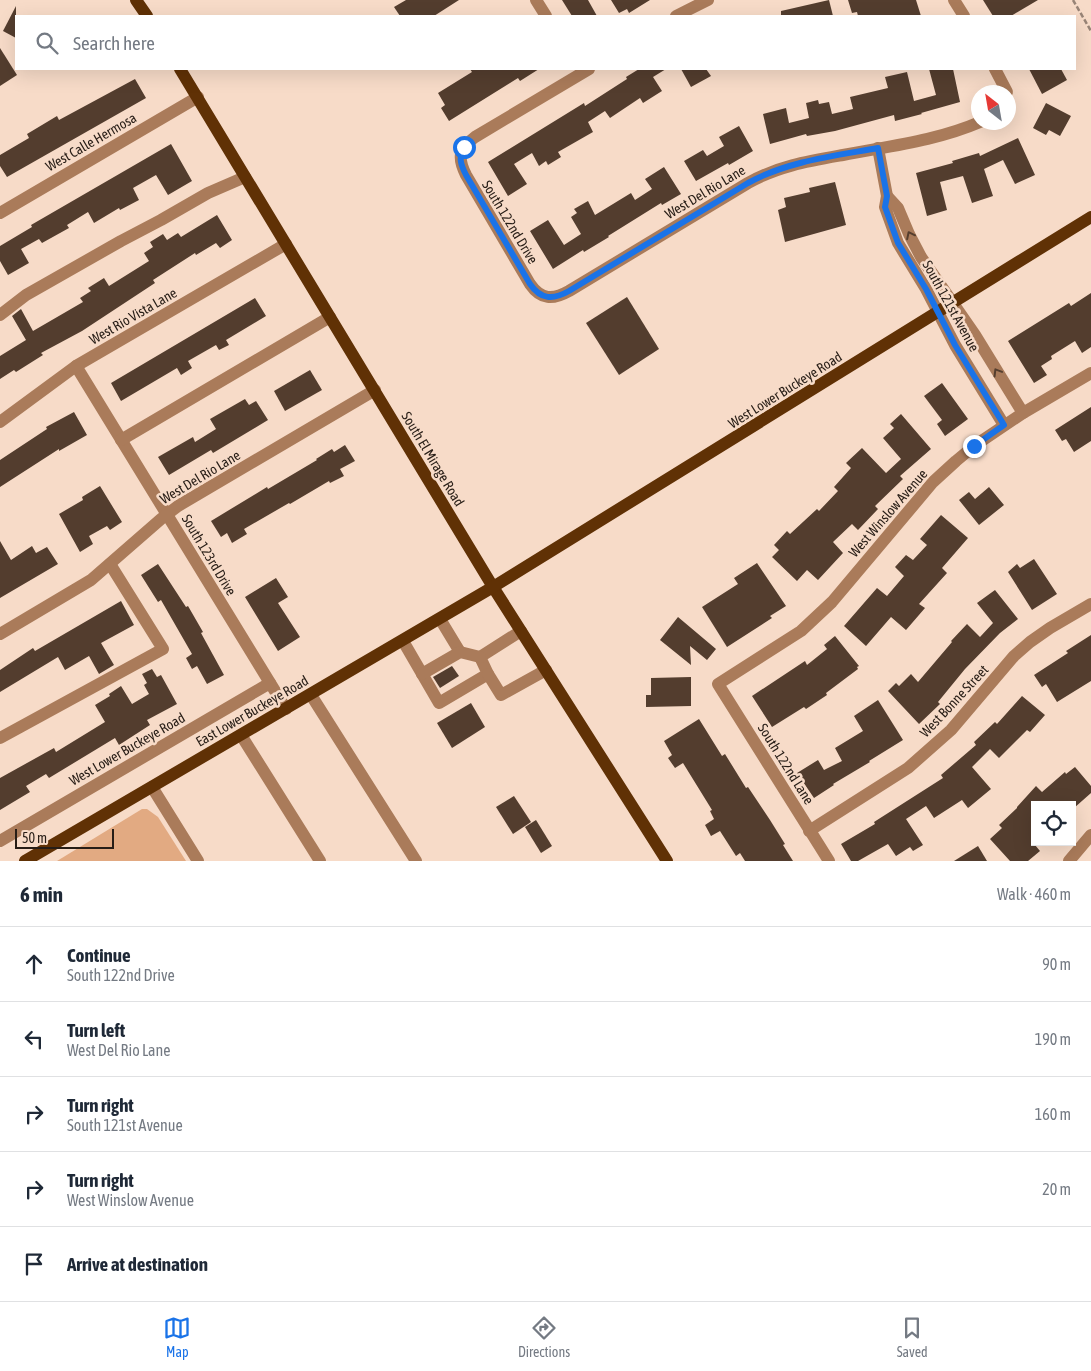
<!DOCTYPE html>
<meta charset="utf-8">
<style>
body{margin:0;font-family:"Asap Condensed",sans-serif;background:#f2f2f3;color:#1f2937}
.controls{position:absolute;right:15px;bottom:15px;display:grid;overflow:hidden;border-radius:0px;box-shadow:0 5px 20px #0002}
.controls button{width:45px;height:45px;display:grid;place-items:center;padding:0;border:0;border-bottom:1px solid #e0e1e3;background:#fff;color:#1f2937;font:25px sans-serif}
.compass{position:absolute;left:971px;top:85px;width:45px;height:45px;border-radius:50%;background:#fff;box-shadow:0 5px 20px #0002;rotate:329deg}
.scale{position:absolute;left:15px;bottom:12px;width:99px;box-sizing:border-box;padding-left:5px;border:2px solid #271d16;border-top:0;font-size:14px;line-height:18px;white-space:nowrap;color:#271d16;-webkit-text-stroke:4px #f7dbc8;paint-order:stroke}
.stop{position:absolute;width:15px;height:15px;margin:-11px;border:4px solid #1a73e8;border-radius:50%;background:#fff}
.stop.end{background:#1a73e8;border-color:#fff;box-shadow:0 1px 5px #0008}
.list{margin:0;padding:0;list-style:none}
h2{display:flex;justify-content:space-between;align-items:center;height:65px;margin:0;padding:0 20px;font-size:21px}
h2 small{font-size:16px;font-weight:400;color:#747a83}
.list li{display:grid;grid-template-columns:32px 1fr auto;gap:15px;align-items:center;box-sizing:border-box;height:75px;padding:0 20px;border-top:1px solid #e0e1e3}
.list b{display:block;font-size:19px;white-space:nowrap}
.list p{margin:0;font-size:16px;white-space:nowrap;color:#747a83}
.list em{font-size:16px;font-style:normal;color:#747a83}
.icon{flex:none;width:28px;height:28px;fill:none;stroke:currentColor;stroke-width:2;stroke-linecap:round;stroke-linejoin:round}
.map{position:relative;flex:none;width:1091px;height:861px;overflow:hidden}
.search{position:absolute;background:#fff;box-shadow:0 5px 20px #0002;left:15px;right:15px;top:15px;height:55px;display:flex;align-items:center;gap:12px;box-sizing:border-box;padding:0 18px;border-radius:0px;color:#747a83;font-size:19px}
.sheet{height:440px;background:#fff}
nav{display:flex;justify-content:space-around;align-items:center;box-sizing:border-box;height:70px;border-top:1px solid #e0e1e3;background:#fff;font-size:14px;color:#747a83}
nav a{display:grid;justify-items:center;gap:2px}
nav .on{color:#1a73e8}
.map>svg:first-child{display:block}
</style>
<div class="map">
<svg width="1091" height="861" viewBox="0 0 1091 861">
<rect width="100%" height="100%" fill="#f7dbc8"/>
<!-- green -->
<path fill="#e2aa82" d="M142,809H147L158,817L186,861H57Z"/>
<!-- building -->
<g fill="#533d2e">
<path d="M406,0H459L434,16H400L394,7Z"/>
<path d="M562,0H588L597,16H572Z"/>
<path d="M611,0H650L629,13L627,9L619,13Z"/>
<path d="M829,0L833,16H781V11Z"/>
<path d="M848,0H916L921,16H858L857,12L852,13Z"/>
<path d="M983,0H1038L1011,16H993Z"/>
<path d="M16,6V38L3,31Z"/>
<path d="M0,48L17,75L0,86Z"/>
<path d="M470,69H539L520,81L518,78L449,121L441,108L445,105L438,93L472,72Z"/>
<path d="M639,69H666L653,77L662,91L643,103L640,98L610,118L605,111L588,122L593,132L558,152L561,157L548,165L546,161L539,166L532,153L514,164L527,184L508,196L488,162L584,103L585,106L627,79L626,77Z"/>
<path d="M681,69H706L711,76L691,87Z"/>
<path d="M929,69H953L960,102L921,113L922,114L895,121L894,115L835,131L807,136L806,134L770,144L763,114L786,108L789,123L809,118L806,103L818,100L819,104L829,102L832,114L853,109L850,97L888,88L885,77L907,72L914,101L936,95Z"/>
<path d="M1029,69H1061L1067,80L1042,94Z"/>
<path d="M135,79L146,98L7,177L0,166V155L29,138L27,134L57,116L59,120Z"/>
<path d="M1046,103L1071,116L1060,136L1049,130L1046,135L1033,128Z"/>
<path d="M739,126L753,151L729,165L728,163L696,181L684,161L703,150L707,156L724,146L719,137Z"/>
<path d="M1018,138L1035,175L1015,184L1003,160L984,169L993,196L972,203L963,176L940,182L947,210L927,216L916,173L953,163L952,161L979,153L980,156Z"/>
<path d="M171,144L192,181L168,195L156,175L133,188L139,200L120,210L119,208L94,223L88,212L67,225L69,228L42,243L39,239L21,249L29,263L8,275L0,261V246L32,227L31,225Z"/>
<path d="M664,167L681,194L662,205L661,203L608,236L609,237L584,252L583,250L553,269L530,231L548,220L564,245L581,234L571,217L577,213L574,209L588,201L595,215L631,193L635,200L652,189L645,179Z"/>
<path d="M835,182L846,225L785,242L778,210L786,207L784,198L810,192L809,188Z"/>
<path d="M217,215L232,240L220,248L216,243L196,255L195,253L153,280L155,283L82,331L41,353L43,355L16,372L14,370L0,379V356L26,340L12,316L21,309L33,331L83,302L80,298L91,291L88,288L104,278L109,286L149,261L144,253L153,247L150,242L163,234L167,240L178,233L181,237Z"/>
<path d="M1091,293V347L1082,353L1075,341L1051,356L1052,359L1041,366L1047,375L1034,383L1008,341L1069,303L1071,306Z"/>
<path d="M627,297L659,349L619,375L586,323Z"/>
<path d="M255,298L266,316L226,340L229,345L219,350L216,345L188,361L192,368L181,375L177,368L121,401L111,383Z"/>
<path d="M310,370L322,390L285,411L274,391Z"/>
<path d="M942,383L968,419L945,436L937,424L942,420L924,396Z"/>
<path d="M245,399L249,405L256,401L268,420L213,453L211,450L169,475L158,457L193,437L195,442L216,429L210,419Z"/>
<path d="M1091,407V441L1074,452L1066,439L1062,441L1055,430Z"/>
<path d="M74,412L87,435L59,451V449L0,487V460L47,429L46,427Z"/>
<path d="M901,414L931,449L900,476L903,479L875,506L878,509L858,530L852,524L833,542L843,553L818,580L807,570L797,581L772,557L779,550L774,545L787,531L790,534L817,509L819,511L838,491L834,487L851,468L846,463L862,448L886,473L901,459L883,438L894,428L890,424Z"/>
<path d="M345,445L355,461L340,469L344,476L330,483L329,481L290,504L289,503L244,529L247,534L232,543L227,533L221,537L211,521L267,487L268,489L317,460L316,459L332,449L334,452Z"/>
<path d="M100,486L122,522L110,530L107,526L89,536L93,544L80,552L59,514L83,500L82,497Z"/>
<path d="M989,487L1004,505L979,525L959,500L969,492L975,499Z"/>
<path d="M941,515L968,538L942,568L947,573L919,604L925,608L906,630L891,617L866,646L844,626L877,588L887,596L904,576L895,567L906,555L913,560L927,545L920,539Z"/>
<path d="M0,541L11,560L32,546L36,553L47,547L58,564L0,598Z"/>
<path d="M1034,559L1057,594L1032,610L1008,572L1017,564L1020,568Z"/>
<path d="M757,563L786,606L770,616L772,618L727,647L702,607L738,584L734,578Z"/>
<path d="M158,564L186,607L188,606L203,632L201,633L224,675L207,684L197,666L192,669L186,658L192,654L161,600L158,602L141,575Z"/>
<path d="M276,578L288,597L278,603L300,637L278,651L245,597Z"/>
<path d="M995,590L1018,619L1000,633L965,669L938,702L940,704L919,724L888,691L896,683L899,686L911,674L918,682L952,642L951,641L967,624L980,637L993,623L977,603Z"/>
<path d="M121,601L134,625L101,643L114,665L99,674L89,656L65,670L58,657L0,692V670L33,648L35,651Z"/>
<path d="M678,617L716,649L707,660L690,646L691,665L660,640Z"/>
<path d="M1091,635V681L1057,702L1046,684L1042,687L1034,675L1068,653L1066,651Z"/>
<path d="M835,636L859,666L857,667L858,669L826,693L827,695L806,709L804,707L772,727L752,696L805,661L807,665L827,649L824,645Z"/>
<path d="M452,666L459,676L440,688L433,677Z"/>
<path d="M152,669L157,677L161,675L177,704L147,720L150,725L119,745L115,738L49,778L46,774L26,786L30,792L0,810V778L54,748L56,752L105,722L95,705L110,696L109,694L121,686L132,704L149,694L144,685L147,683L142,674Z"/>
<path d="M691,677V706L646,707V695H651V678Z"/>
<path d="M1022,696L1045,715L1030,732L1027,730L999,758L990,749L972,767L991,789L968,808L962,800L934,818L926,806L906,819L923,845L913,851L910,847L896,856L888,844L858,861H851L841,844L875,824L874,822L943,778L941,775L976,745L974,742L995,722L997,724Z"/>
<path d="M878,700L903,740L869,761L870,762L833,784L834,785L814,798L797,773L818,760L824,770L842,761L835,748L863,731L854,716Z"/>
<path d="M471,703L485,727L452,748L437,723Z"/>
<path d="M699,719L722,756L725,754L746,788L748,787L770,820L785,844L783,845L793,861H745L740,853L736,856L720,831L711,836L705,825L714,819L710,811L712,810L683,763L675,768L668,758L672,755L664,741Z"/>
<path d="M1075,767L1091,786V793L1074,808L1072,805H1035V845L1040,851L1028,861H1010L990,839L1002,828L999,825L1017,808V807L1036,786L1042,792L1065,772L1066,774Z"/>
<path d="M514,796L531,822L513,834L496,807Z"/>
<path d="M536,820L552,846L541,853L525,827Z"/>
<path d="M978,846L987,861H954Z"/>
</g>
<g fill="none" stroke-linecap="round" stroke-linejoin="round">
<!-- path -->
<path stroke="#988477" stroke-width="2.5" stroke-dasharray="5 2.5" stroke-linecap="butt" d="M1073,0L1091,31"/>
<!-- minor -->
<g stroke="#aa7b5a" stroke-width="12">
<path d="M536,0L546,16"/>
<path d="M954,0L964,16"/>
<path d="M676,16L708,0"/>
<path d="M589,69L475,137C459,149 457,157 466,175L530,284C541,300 553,300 569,291L748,183C778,166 809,161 843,155C889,146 936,141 980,122"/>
<path d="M995,69L1007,92"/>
<path d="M878,148L887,196L885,207L898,243L926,289L955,345L1004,425"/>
<path d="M887,196L898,208L909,234L921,257L975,335L1023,413"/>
<path d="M0,213L198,97"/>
<path d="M0,315L26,295L121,241L161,220L208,193L245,177"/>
<path d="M76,366L286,709"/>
<path d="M0,422L76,366L286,244"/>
<path d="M121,440L330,317"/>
<path d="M440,619L460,652"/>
<path d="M0,634L91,580L161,519L178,506L375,390"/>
<path d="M403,641L439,703L488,674L480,657L521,631"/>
<path d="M422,674L460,652L480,657"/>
<path d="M488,674L501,695L546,670"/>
<path d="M311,695L416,861"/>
<path d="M241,735L320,861"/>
<path d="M0,738L163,649L110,564"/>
<path d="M152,787L198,861"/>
<path d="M809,831L908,768L951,730L1014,656L1030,642L1050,628L1091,604"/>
<path d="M0,841L270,683"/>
<path d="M829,861L718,684L801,631L832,602L933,482L956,461L974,446L1023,413L1091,373"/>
<path d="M1069,861L1091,835"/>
</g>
<!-- major -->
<g stroke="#603105" stroke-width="12">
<path d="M136,0L147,16"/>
<path d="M180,69L493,587L667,861"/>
<path d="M25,861L493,587L1091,217"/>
</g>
</g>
<!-- one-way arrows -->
<defs><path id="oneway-chevron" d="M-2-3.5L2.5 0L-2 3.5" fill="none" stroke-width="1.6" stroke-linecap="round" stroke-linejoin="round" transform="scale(1.25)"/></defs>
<g stroke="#553e2e">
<use href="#oneway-chevron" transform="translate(910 235) rotate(-116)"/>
<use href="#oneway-chevron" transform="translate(997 372) rotate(-121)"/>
</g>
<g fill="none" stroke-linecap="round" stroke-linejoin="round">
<!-- route -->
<path stroke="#1a73e8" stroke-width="6" d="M464,147C458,158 461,165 466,175L530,284C541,300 553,300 569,291L748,183C788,161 834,156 878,148L887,196L885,207L898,243L926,289L955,345L1004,425L974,446"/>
</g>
<g text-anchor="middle" stroke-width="5" stroke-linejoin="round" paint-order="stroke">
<!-- street labels -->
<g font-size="14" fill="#271d16" stroke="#f7dbc8">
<text transform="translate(91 142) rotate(-30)" y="5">West Calle Hermosa</text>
<text transform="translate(705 192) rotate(-31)" y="5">West Del Rio Lane</text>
<text transform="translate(510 222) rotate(59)" y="5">South 122nd Drive</text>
<text transform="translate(951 306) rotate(61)" y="5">South 121st Avenue</text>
<text transform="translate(133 316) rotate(-30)" y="5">West Rio Vista Lane</text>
<text transform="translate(785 390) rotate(-32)" y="5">West Lower Buckeye Road</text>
<text transform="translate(433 459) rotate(59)" y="5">South El Mirage Road</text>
<text transform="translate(200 477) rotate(-31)" y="5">West Del Rio Lane</text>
<text transform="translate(888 513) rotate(-49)" y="5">West Winslow Avenue</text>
<text transform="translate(209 555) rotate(59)" y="5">South 123rd Drive</text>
<text transform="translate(954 701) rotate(-47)" y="5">West Bonne Street</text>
<text transform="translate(252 711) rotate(-30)" y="5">East Lower Buckeye Road</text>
<text transform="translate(127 749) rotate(-30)" y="5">West Lower Buckeye Road</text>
<text transform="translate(786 764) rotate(58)" y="5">South 122nd Lane</text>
</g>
</g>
</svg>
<div class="controls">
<button><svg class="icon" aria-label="locate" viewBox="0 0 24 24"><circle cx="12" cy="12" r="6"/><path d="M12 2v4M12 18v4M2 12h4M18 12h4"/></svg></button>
</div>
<svg class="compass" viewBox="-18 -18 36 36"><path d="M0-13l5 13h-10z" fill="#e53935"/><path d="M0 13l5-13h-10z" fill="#747a83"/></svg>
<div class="scale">50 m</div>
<div class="stop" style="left:464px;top:147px"></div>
<div class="stop end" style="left:974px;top:446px"></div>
<div class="search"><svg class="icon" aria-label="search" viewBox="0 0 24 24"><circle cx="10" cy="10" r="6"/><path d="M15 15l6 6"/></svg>Search here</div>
</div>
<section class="sheet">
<h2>6 min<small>Walk · 460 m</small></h2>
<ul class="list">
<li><svg class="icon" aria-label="ahead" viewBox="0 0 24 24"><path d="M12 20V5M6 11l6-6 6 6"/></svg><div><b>Continue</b><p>South 122nd Drive</p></div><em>90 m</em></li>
<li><svg class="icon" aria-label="left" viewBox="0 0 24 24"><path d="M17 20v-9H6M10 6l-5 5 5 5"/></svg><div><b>Turn left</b><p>West Del Rio Lane</p></div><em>190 m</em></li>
<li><svg class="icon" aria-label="right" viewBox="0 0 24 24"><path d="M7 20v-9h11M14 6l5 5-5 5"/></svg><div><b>Turn right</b><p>South 121st Avenue</p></div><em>160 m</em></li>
<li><svg class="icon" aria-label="right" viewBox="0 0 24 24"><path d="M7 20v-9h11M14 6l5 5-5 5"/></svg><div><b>Turn right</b><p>West Winslow Avenue</p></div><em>20 m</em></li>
<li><svg class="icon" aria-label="arrive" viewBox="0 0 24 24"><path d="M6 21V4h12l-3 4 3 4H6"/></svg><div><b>Arrive at destination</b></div></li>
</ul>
</section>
<nav>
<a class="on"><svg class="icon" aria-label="map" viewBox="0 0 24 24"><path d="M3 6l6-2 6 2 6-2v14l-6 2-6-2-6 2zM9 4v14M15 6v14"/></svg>Map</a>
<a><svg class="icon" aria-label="directions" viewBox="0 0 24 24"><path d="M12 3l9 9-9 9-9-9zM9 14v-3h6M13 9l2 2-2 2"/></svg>Directions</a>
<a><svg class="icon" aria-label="saved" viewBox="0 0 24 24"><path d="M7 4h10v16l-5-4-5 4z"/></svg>Saved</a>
</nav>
